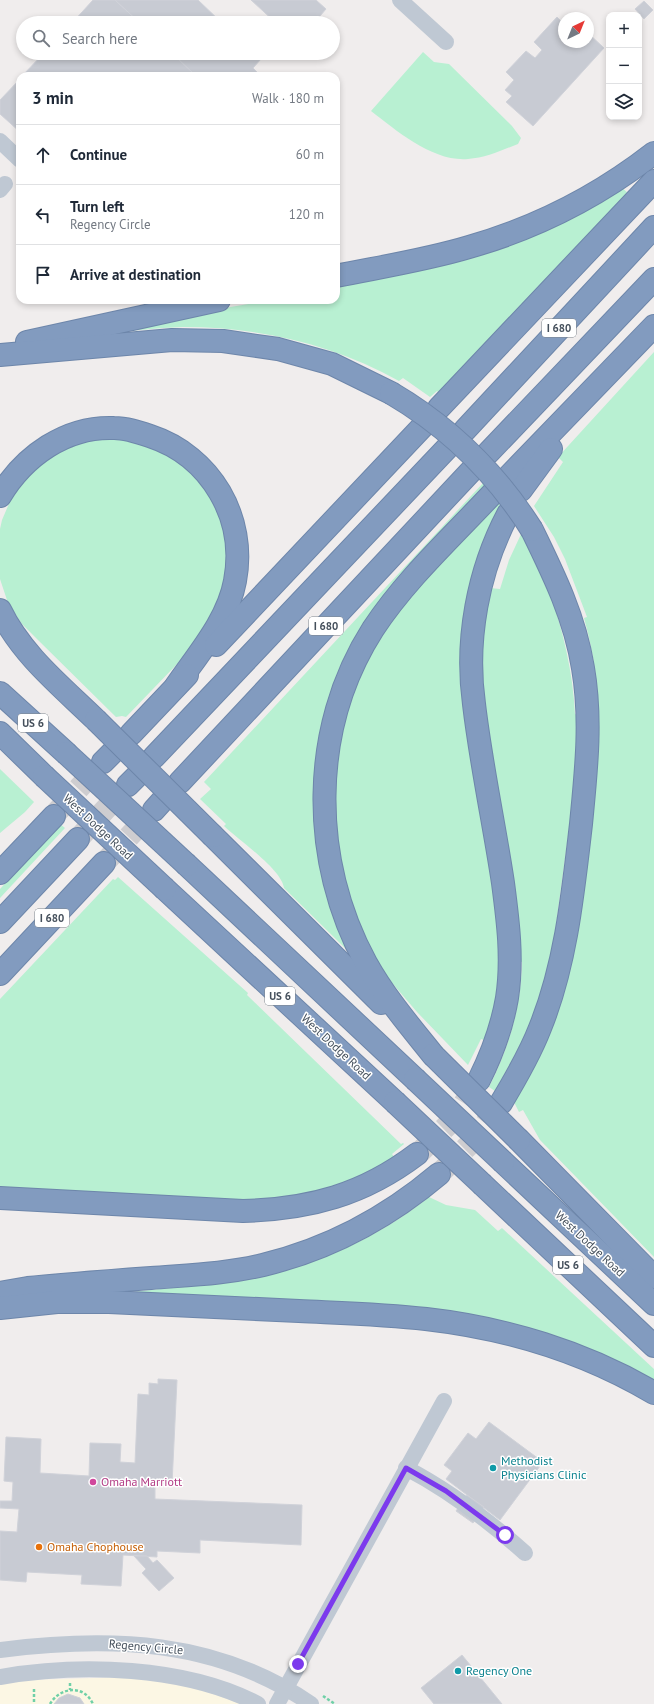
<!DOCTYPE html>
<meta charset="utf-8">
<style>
body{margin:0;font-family:"PT Sans",sans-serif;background:#f2f2f3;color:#1f2937}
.controls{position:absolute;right:12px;top:12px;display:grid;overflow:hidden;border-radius:8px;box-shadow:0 2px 6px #0003}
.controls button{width:36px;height:36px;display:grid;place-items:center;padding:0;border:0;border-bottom:1px solid #e0e1e3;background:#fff;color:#1f2937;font:20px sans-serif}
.compass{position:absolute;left:558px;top:12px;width:36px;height:36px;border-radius:50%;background:#fff;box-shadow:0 2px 6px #0003;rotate:43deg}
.stop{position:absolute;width:12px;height:12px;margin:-9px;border:3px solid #7c3aed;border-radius:50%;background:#fff}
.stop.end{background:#7c3aed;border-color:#fff;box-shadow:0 1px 4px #0008}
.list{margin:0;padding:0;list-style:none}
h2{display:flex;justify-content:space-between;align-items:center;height:52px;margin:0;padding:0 16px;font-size:17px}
h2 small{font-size:13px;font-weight:400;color:#747a83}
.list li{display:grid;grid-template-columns:26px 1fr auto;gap:12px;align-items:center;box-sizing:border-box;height:60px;padding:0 16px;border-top:1px solid #e0e1e3}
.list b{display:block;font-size:15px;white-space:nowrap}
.list p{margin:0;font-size:13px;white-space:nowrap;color:#747a83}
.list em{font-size:13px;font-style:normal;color:#747a83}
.icon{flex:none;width:22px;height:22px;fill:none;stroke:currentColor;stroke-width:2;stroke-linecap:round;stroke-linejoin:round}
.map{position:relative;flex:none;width:654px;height:1704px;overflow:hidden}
.search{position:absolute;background:#fff;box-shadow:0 2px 6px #0003;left:16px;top:16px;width:324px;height:44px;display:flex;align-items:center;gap:10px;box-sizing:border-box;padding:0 14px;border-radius:22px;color:#747a83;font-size:15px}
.panel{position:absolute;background:#fff;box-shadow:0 2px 6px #0003;left:16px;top:72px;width:324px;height:232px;border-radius:12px}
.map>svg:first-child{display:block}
</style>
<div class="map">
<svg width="654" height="1704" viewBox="0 0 654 1704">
<rect width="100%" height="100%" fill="#f0eded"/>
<!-- commercial -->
<path fill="#fcf7e4" d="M127,1677L191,1686L241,1704H0V1684L29,1680Z"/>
<!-- grass -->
<g fill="#b8f0d2">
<path d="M423,52L434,62L449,64L512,126L521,138L518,144C502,150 486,158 468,159C433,162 397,131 371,111Z"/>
<path d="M620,186L629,194L441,395L437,391L430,397L403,378L399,381C333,344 258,327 183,327C156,328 130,331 104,333L194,313L272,300H336V287Z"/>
<path d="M654,352V1257L540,1140L523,1110L519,1112L513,1100C526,1077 545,1046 553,1022C573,967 580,912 587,854C598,769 608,703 584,618L587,617L565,559L554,537L534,506L563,462L558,457Z"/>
<path d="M119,438L163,447L215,494L232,562L209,625L179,662L126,717L122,716L116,717L38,640L22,624L8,603L0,579V529L2,520L11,499L21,484L33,471L50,456L74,445L93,439Z"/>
<path d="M484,482L490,489L402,584L320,754L351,954L284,888C282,869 237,839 224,826L226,824L200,799L211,789L204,782Z"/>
<path d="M499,499L504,507L472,584L504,935L492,1043L481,1039L468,1065L417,1012L381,970L352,910L337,849L334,775L346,714L362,671L377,642L404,603Z"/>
<path d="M522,532L542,572C543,579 544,587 550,592C563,632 573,672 575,714L578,715L577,770L553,947L543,986L532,1021L520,1046L495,1091L489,1087C509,1048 521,1006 522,962H520L481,681L482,638L490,588L500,589L509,560Z"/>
<path d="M0,769L34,802L25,812L0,833Z"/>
<path d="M60,824L65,828L0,898V889Z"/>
<path d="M118,877L248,993L247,995L401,1144L403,1143L404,1144L392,1154L398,1163L295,1203L0,1189V999L113,879L115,880Z"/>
<path d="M429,1197L446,1205L475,1210L498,1231L502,1228L654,1369V1385L558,1340L126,1293C168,1287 211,1286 253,1278C316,1266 379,1237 429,1197Z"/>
</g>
<!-- building -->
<g fill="#c8cbd3" stroke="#d0d2d9">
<path d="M93,0H115L140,23H72Z"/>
<path d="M115,0H198L222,23H140Z"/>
<path d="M251,0H316L326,9L314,23H276Z"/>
<path d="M644,1L653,10L644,19L635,9Z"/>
<path d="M557,17L564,24V42H588V33L604,48L533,126L506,102L512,96L505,90L514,80L506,72L526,51L535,58L542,50L534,42Z"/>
<path d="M44,53H172L196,76H22Z"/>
<path d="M172,53H254L261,59L253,68L261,76H196Z"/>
<path d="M20,79V132L0,114V100Z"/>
<path d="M158,1379L177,1380L172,1484L155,1483V1499L302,1505L301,1545L200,1540V1553L157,1551V1557L123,1555L121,1586L81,1584L82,1575L27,1572L26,1582L0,1580V1531L17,1532L19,1509L0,1508V1501H12L13,1482L4,1481L6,1437L41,1439L40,1473L89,1476L90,1443L121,1444L120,1462L135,1463L138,1394L149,1395V1383L158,1384Z"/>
<path d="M489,1422L543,1462L500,1520L446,1479L452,1471L444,1465L468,1433L476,1439Z"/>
<path d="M467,1495L484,1507L473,1523L456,1511Z"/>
<path d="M134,1556H147L153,1563L157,1560L174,1578L159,1591L142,1573L146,1569Z"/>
<path d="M462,1655L502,1704H434L421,1688Z"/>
<path d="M68,1694L80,1698L84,1704H54L59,1698Z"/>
</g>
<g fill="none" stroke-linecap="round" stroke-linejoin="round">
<!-- highway-tunnel -->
<g stroke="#cecdd0" stroke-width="22" stroke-dasharray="22 11" stroke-linecap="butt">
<path d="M56,813L103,762"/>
<path d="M78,839L128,785"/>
<path d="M106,861L154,810"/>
<path d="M420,1152L454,1119L479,1080"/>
<path d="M441,1172L472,1142L501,1103"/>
</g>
<defs>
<g id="highway">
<path d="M336,276C380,267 426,260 469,247C536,228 600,195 654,153"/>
<path d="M27,342L219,300"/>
<path d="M0,355L172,340L223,341L278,349L332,364L391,393"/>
<path d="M439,408L654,181"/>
<path d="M465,430L654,227"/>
<path d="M488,453L654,279"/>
<path d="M509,476L654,326"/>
<path d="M521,490L551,449"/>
<path d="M0,496C24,456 66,426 114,428C126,428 138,432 150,436C211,456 247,518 235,581C228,620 198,654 176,686"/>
<path d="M0,610C21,654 61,686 96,720"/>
<path d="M216,645L423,426"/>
<path d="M0,693L66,753"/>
<path d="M0,733L44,776"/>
<path d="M131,734L187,675"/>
<path d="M154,757L448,447"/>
<path d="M103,762L114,751"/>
<path d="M180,782L472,470"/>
<path d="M128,785L138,775"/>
<path d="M154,810L163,800"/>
<path d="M213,836L381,1003"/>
<path d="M187,865L415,1079"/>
<path d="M0,873L54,816"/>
<path d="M165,889L395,1102"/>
<path d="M0,922L78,839"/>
<path d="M0,974L104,863"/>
<path d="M433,1055C409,1025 385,997 366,963C310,861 309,729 373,629C406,579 452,537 493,493"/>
<path d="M479,1080C492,1054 502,1027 507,998C513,959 508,921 503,883C494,823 481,764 474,704C465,640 478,571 508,514"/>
<path d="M501,1103C516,1078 530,1054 540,1028C566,964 573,893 581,824C586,772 592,720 583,668C575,618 554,575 532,530"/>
<path d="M519,1140L654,1277"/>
<path d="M503,1162L654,1304"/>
<path d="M483,1185L654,1346"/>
<path d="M0,1198L243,1211C310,1209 363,1195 417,1154"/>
<path d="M0,1293L28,1288C69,1284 110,1281 151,1278C189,1275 226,1274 263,1265C329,1249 387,1218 439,1174"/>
<path d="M0,1308L57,1302H109C172,1305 235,1308 299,1311C341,1313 384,1314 426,1319C505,1328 585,1352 654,1393"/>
</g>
</defs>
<!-- highway casing -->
<use href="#highway" stroke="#6d86aa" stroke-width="24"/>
<!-- path -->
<g stroke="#6fd0a7" stroke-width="2.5" stroke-dasharray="3 2" stroke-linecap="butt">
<path d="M70,1683V1690"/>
<path d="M34,1689V1704"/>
<path d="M323,1696L335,1704"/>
<path d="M50,1704C60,1687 84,1684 93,1704"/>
</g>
<!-- minor -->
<g stroke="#bfc8d3" stroke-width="16">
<path d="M400,0L446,42"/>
<path d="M0,141L20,160"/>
<path d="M0,190L5,184"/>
<path d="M406,1468C450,1491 488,1520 525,1553"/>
<path d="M0,1650C110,1636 216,1639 311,1704"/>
<path d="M0,1677C80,1663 185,1666 258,1704"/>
<path d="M277,1704L444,1401"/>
</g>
<!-- highway -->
<use href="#highway" stroke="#829bbf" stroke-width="22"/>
<defs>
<g id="highway-bridge">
<path d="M391,393C449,427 496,473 532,530"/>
<path d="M96,720L213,836"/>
<path d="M66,753L187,865"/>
<path d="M44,776L165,889"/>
<path d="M433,1055L519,1140"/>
<path d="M415,1079L503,1162"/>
<path d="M395,1102L483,1185"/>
</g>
</defs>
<!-- highway-bridge casing -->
<use href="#highway-bridge" stroke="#6d86aa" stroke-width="24" stroke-linecap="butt"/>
<!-- highway-bridge -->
<use href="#highway-bridge" stroke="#829bbf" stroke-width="22"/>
</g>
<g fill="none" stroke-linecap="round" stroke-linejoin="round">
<!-- route -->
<path stroke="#7c3aed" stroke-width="5" d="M298,1664L406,1468L446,1491L505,1535"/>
</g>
<!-- markers -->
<g fill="#0f9aa8" stroke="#fff" stroke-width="1.5">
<circle cx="493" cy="1468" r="4"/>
<circle cx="458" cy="1671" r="4"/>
</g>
<circle fill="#d1479c" stroke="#fff" stroke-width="1.5" cx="93" cy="1482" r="4"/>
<circle fill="#e8710a" stroke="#fff" stroke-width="1.5" cx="39" cy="1547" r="4"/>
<g text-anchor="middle" stroke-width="3" stroke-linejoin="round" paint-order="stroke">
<!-- shield labels -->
<g fill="#fff" stroke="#7c848c" stroke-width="1">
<rect x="542" y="319" width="34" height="18" rx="3"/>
<rect x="309" y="617" width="34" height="18" rx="3"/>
<rect x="18" y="714" width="30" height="18" rx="3"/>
<rect x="35" y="909" width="34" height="18" rx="3"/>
<rect x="265" y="987" width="30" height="18" rx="3"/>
<rect x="553" y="1256" width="30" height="18" rx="3"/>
</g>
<g font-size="11" font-weight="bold" fill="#444f5b">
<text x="559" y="332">I 680</text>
<text x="326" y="630">I 680</text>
<text x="33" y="727">US 6</text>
<text x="52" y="922">I 680</text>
<text x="280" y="1000">US 6</text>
<text x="568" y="1269">US 6</text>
</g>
<!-- street labels -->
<g font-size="12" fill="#444f5b" stroke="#fff">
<text transform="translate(98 827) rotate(43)" y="4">West Dodge Road</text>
<text transform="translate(336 1047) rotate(43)" y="4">West Dodge Road</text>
<text transform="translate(590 1244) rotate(43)" y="4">West Dodge Road</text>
<text transform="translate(146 1647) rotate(5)" y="4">Regency Circle</text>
</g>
<!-- culture labels -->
<g font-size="12" fill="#0d838f" stroke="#fff" text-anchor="start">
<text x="501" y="1465">Methodist<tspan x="501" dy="14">Physicians Clinic</tspan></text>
<text x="466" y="1675">Regency One</text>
</g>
<!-- hotel labels -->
<g font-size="12" fill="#b23c85" stroke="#fff" text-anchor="start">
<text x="101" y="1486">Omaha Marriott</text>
</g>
<!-- food labels -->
<g font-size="12" fill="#c56008" stroke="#fff" text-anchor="start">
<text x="47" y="1551">Omaha Chophouse</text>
</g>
</g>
</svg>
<div class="controls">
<button>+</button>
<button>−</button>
<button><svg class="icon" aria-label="layers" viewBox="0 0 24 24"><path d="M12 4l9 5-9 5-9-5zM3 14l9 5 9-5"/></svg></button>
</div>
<svg class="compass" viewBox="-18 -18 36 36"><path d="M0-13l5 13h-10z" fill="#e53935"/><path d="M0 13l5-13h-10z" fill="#747a83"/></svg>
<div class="stop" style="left:505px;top:1535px"></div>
<div class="stop end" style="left:298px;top:1664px"></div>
<div class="search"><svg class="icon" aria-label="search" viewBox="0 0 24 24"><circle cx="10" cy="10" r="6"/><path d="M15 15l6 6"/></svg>Search here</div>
<section class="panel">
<h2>3 min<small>Walk · 180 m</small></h2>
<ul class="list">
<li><svg class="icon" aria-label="ahead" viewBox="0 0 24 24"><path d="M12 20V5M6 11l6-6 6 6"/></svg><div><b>Continue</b></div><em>60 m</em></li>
<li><svg class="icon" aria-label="left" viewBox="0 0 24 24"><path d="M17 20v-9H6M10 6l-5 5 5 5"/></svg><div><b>Turn left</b><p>Regency Circle</p></div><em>120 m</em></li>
<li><svg class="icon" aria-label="arrive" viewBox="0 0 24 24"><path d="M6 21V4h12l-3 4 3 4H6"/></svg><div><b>Arrive at destination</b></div></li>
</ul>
</section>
</div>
